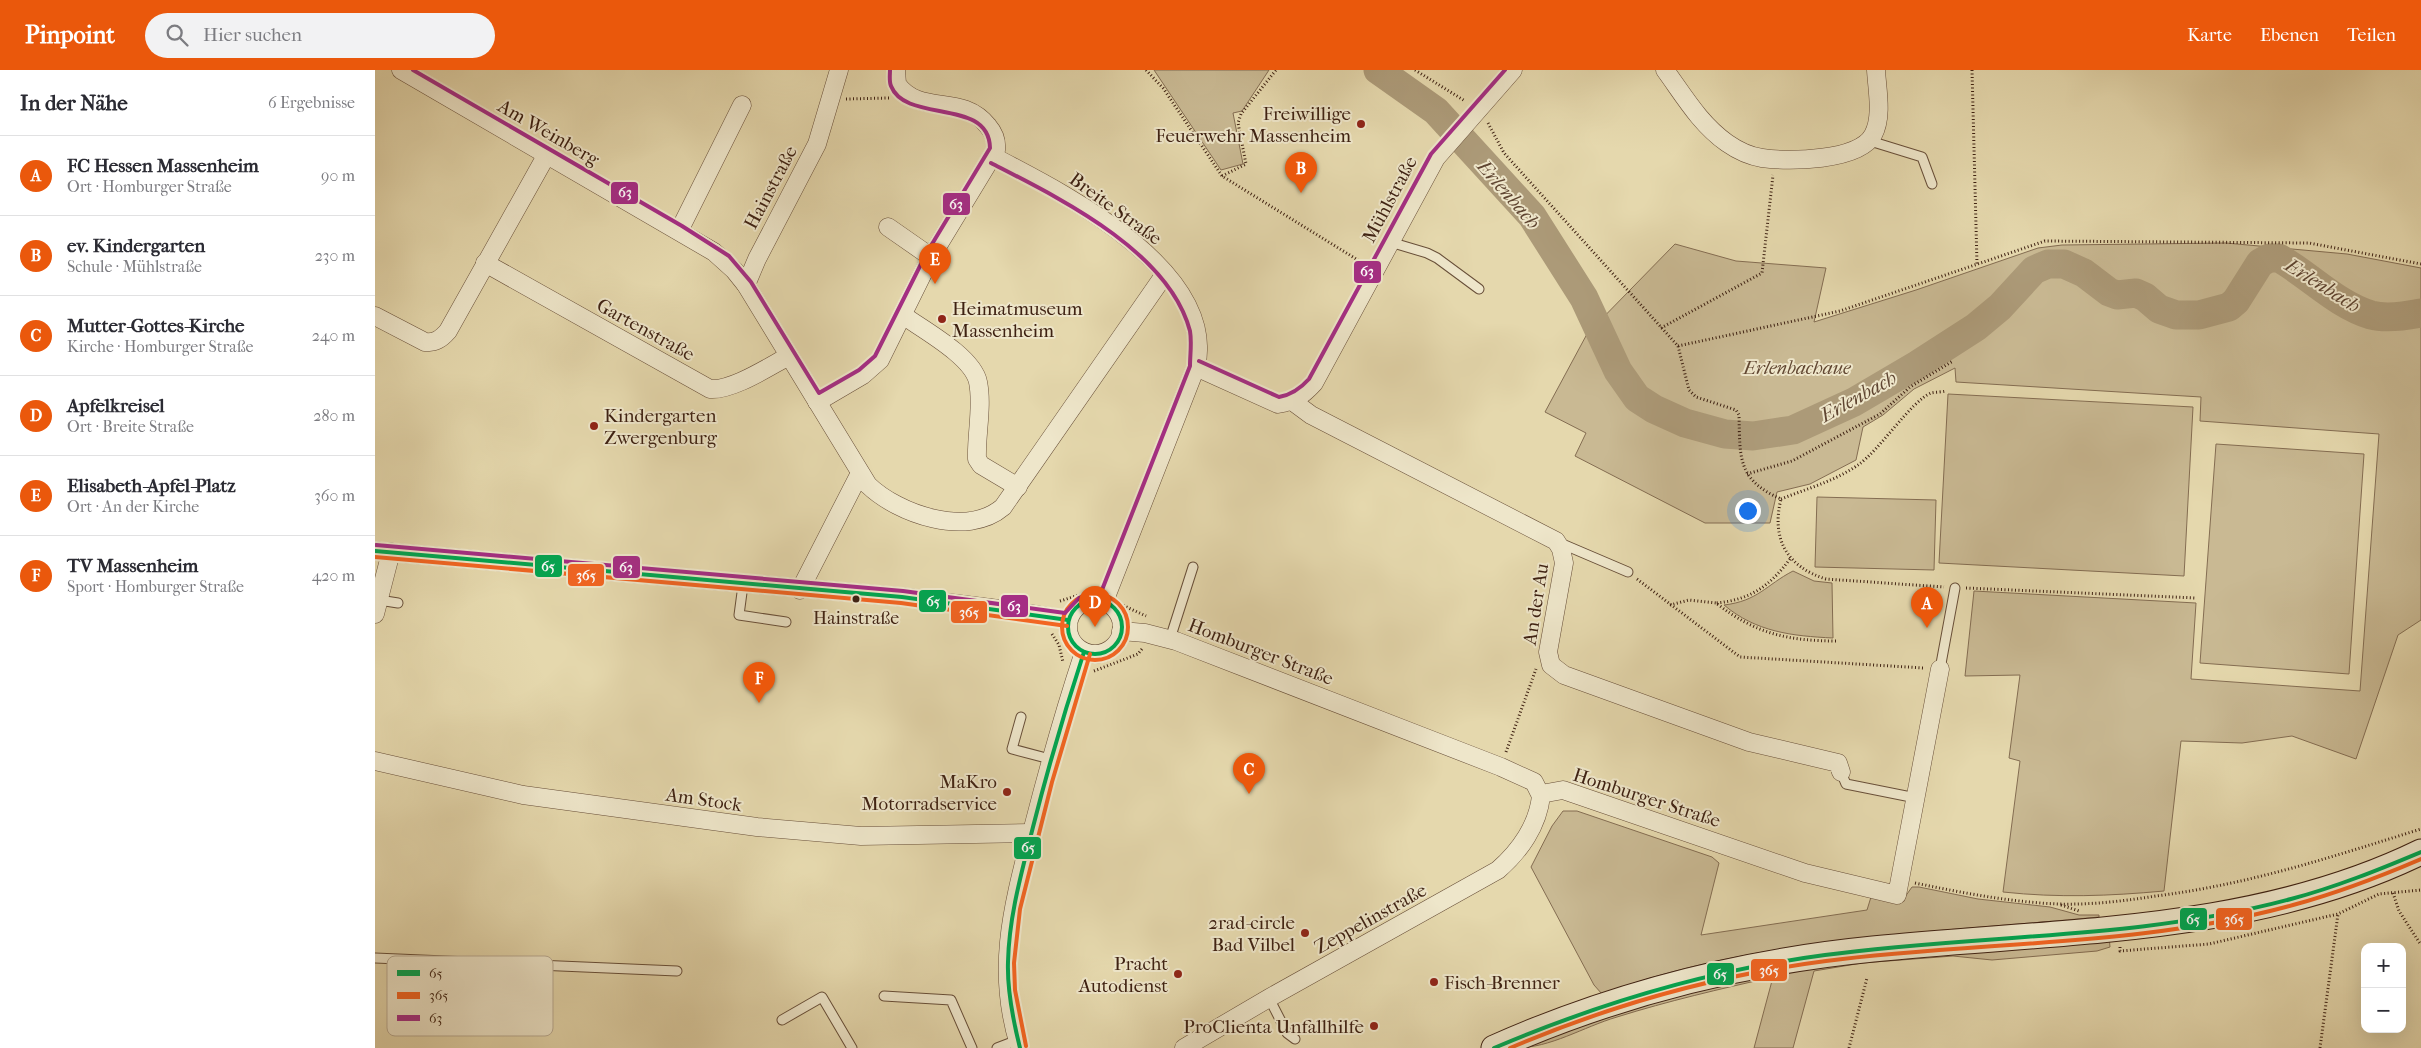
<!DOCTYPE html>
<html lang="de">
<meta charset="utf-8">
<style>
body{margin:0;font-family:"IM FELL French Canon",serif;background:#f2f2f3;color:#2b2b33}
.controls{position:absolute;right:15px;bottom:15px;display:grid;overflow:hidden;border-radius:10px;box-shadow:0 5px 20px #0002}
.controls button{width:45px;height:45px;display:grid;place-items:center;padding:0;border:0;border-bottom:1px solid #e1e1e2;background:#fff;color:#2b2b33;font:25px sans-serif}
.you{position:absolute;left:1372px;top:440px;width:18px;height:18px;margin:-12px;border:4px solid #fff;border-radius:50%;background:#1a73e8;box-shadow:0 0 0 8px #1a73e833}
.badge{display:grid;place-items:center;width:32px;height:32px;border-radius:50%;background:#ea580c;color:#fff;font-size:16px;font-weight:700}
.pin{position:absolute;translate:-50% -41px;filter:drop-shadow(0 1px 2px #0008)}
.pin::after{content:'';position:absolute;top:26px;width:18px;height:15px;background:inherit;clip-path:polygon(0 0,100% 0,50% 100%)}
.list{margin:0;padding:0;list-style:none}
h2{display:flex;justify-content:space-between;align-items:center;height:65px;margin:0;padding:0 20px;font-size:21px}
h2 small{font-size:16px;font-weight:400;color:#7c7c81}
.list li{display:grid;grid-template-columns:32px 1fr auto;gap:15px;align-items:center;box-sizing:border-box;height:80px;padding:0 20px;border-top:1px solid #e1e1e2}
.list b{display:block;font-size:19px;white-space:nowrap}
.list p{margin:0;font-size:16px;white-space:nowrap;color:#7c7c81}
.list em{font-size:16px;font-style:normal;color:#7c7c81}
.icon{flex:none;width:28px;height:28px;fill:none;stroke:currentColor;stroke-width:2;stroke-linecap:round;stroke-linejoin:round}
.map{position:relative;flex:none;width:2046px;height:978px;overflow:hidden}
header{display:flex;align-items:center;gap:30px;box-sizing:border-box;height:70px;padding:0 25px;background:#ea580c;color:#fff}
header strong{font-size:24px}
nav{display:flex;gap:28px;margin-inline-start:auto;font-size:18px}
.search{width:350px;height:45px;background:#f2f2f3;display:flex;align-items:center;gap:12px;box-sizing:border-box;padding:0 18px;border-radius:28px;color:#7c7c81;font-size:19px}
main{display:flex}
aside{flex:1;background:#fff}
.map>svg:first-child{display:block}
</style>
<header>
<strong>Pinpoint</strong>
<div class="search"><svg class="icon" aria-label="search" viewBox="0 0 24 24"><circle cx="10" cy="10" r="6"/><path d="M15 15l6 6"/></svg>Hier suchen</div>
<nav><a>Karte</a><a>Ebenen</a><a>Teilen</a></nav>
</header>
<main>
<aside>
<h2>In der Nähe<small>6 Ergebnisse</small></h2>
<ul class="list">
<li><span class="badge">A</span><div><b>FC Hessen Massenheim</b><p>Ort · Homburger Straße</p></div><em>90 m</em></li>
<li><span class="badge">B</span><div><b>ev. Kindergarten</b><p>Schule · Mühlstraße</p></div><em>230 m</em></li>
<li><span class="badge">C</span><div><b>Mutter-Gottes-Kirche</b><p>Kirche · Homburger Straße</p></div><em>240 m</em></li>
<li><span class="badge">D</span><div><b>Apfelkreisel</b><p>Ort · Breite Straße</p></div><em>280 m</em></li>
<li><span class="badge">E</span><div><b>Elisabeth-Apfel-Platz</b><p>Ort · An der Kirche</p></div><em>360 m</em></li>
<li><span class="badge">F</span><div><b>TV Massenheim</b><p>Sport · Homburger Straße</p></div><em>420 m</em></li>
</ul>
</aside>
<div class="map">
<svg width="2046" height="978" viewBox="0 0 2046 978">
<rect width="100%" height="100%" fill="#e5d8ad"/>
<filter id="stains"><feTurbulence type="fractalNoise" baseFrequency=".004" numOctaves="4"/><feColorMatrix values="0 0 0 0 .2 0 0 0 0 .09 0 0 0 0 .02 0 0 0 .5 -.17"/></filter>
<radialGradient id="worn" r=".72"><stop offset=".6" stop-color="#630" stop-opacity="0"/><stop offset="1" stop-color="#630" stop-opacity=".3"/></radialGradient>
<!-- green -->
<g fill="#c9b993" stroke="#846d52">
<path d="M779,0H894L867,41L858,43L868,94L846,100Z"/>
<path d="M1851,173L1972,184L2046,198V550L2023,565L1981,689L1917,666L1867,673L1806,671L1789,821C1735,826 1683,828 1628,822L1645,691L1634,688L1645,605L1590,606L1599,521L1821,533L1816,609L1985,621L2004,364L1825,351L1826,327L1581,312L1580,298L1539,319L1508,345L1488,357L1481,390L1435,414L1402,422L1395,453H1330L1200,386L1211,363L1170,342L1212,264L1300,174L1361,191L1451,198L1439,252L1541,220L1663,178L1687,175Z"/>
<path d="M1573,324L1818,337L1809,506L1564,493Z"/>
<path d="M1841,374L1989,384L1974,604L1825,593Z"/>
<path d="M1442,427L1561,430L1559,500L1440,497Z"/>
<path d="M1418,501L1439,511L1457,513L1458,568C1417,566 1381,562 1349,535C1383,531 1391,515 1418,501Z"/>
<path d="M1188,741H1202L1337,787L1344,793L1326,865L1492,840L1496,827L1525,834L1537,817H1544L1603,829L1675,837L1704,845H1724V847C1558,863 1385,866 1227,924L1219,915L1156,797L1177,756Z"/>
<path d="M1734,866L1735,877L1722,881L1617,890L1578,886L1487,893L1439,901L1418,978H1379L1398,907C1345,919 1293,931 1242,947C1208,957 1176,978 1140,978L1236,942L1415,898Z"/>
</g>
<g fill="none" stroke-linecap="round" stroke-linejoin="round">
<!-- river -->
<path stroke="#ac9a78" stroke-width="29" d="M1003,0L1061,41L1157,146L1209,228L1243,301L1262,328L1279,339L1310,353L1350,364L1378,366L1418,360L1479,332L1542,295L1601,257L1625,237L1659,200L1673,194H1689L1709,203L1734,222L1742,225L1761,223L1770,227L1784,239L1801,245H1824L1854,237L1861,231L1885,193L1894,188H1904C1934,205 1962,235 1996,245C2011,249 2031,246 2046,243"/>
<defs>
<g id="lane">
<path d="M1495,71L1547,87L1557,114"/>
<path d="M1015,172L1052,183L1062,188L1104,219"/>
<path d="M1185,473L1253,502"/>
<path d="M368,515L364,545L411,552"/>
<path d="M4,530L23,533"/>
<path d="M795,569L818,497"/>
<path d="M1565,599L1580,518"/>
<path d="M646,647L637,679L675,689"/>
<path d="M1466,702L1471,714L1541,728"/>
<path d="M0,888L302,901"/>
<path d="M509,926L576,930L597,978"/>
<path d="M894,928L912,963L920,969"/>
<path d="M407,950L447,927L477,978"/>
<path d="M622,978L643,970"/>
</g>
<g id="street">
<path d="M26,0L339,182L359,200L371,215L493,415C523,444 592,468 628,437L790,204"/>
<path d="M1290,0C1309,26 1325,54 1352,73C1362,80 1374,86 1387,88C1413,92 1484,91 1498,65C1508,47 1502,19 1501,0"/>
<path d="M619,87C688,123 843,200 821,297L729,532"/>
<path d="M513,157L556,187"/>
<path d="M304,161L367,35"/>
<path d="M110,193L335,319C357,321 395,296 414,286"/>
<path d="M371,215L382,189L442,74L464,0"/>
<path d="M0,246L50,272C60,273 66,269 73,261L171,86"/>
<path d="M529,246C549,260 598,287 603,312C608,336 601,365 602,389L606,395L643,417"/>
<path d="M821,297L903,334C920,331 928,325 939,313L1061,88L1138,0"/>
<path d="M917,331L936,345L1181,471L1186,479L1189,493L1173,582L1176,595L1189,605L1374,672L1463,693L1466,702"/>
<path d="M442,332L488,305L505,290L556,187L621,80C622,71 619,63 613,56C586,22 546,47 522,14L521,0"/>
<path d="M0,481L527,527L640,541L693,550"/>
<path d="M425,520L485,403"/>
<circle cx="720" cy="557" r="27"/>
<path d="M0,544L16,482"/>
<path d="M746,561L770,563L801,571L1126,697L1159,712L1166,726C1163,755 1145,781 1123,800L894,928L809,978"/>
<path d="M0,691L148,725L382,757L486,766L657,763"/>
<path d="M1166,724L1188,720L1430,803L1522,825L1565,599"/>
<path d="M645,978C619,898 639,832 659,754C674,696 690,639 709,582"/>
</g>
<path id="secondary" d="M1119,978C1240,924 1367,892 1498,879C1682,860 1876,865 2046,782"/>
</defs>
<!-- lane casing -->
<use href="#lane" stroke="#684f39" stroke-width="11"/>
<!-- street casing -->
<use href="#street" stroke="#684f39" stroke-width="19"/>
<!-- secondary casing -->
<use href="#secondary" stroke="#3e2112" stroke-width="27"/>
<!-- path -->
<g stroke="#3e2112" stroke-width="3" stroke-dasharray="1 2.5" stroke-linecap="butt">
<path d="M771,0L788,18L847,106L986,192"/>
<path d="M1040,0L1090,31"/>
<path d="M1597,0L1602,194"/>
<path d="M471,29L514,28"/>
<path d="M1113,53L1129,83L1303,276L1314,320L1321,327L1361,340L1364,345C1365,387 1362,410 1406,429C1396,469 1412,497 1451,509L1569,517"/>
<path d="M847,106L871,94L863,53L866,44L901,0"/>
<path d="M1286,258L1387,203L1398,105"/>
<path d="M1303,276L1465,241L1670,171L1934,173L2046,194"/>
<path d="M1372,404L1417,391L1505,344L1535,317L1578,291"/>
<path d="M1406,429C1431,419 1460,411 1483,395C1505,380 1536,331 1556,323C1561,322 1567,322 1571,321"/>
<path d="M1415,489C1395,516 1375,530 1341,533C1381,564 1413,571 1463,571"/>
<path d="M1262,509L1365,587L1549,598"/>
<path d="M1591,518L1821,528"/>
<path d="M685,531L717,521"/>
<path d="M745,534L771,546"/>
<path d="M1295,535L1314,530L1341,533"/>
<path d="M677,564L684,575L688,592"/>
<path d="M719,601L763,584L767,579"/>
<path d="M1131,682L1161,599"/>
<path d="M1540,813C1588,823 1635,832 1683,834C1716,835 1749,831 1781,826C1876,814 1956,787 2046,759"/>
<path d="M2018,823L2024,841L2046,875"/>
<path d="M1686,835L1704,841"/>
<path d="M1745,877V881L1834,874L1963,844L2004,824L2046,820"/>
<path d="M1474,978L1492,908"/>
<path d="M1945,978L1963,844"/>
</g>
<!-- lane -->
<use href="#lane" stroke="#eee6ca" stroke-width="9"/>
<!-- street -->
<use href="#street" stroke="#eee6ca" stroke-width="18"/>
<!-- secondary -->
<use href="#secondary" stroke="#eee6ca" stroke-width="25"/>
<defs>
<g id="bus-1">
<path d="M0,481L527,527L693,550"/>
<circle cx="720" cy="557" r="27"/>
<path d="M645,978C638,950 632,921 633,892C634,846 647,801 658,757C673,698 690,640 709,582"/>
<path d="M1119,978C1225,933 1335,900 1450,885C1604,864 1764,870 1916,829C1961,817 2003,800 2046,782"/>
</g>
<g id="bus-2">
<path d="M0,487L526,533L692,556"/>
<circle cx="720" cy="557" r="33"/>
<path d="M651,976L640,920L639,893L645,839L677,712L715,584"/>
<path d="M1135,978C1236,935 1342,905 1451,891C1606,871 1767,877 1918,835C1962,823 2004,807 2046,789"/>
</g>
<g id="bus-3">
<path d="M38,0L307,156L354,186L376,212L444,323L484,300L500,286L551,184L615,78C614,27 531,54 516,16C514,12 515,5 515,0"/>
<path d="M824,291L904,327C916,325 925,319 934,309L1056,84L1130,0"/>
<path d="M1,475L528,521L690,543L704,528L725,525L815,296C815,285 817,272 815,261C794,181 684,128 616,93"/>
</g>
</defs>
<!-- bus-1 casing -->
<use href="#bus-1" stroke="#eee6ca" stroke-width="8"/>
<!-- bus-2 casing -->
<use href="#bus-2" stroke="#eee6ca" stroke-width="8"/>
<!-- bus-3 casing -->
<use href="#bus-3" stroke="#eee6ca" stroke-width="8"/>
<!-- bus-1 -->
<use href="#bus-1" stroke="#00a651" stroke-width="4"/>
<!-- bus-2 -->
<use href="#bus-2" stroke="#f26522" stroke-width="4"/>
<!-- bus-3 -->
<use href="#bus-3" stroke="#a52e84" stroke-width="4"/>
</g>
<!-- markers -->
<g fill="#8f2418" stroke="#eee6ca" stroke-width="2">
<circle cx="986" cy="54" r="5"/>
<circle cx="567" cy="249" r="5"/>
<circle cx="219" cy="356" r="5"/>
<circle cx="632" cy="722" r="5"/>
<circle cx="930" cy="863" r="5"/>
<circle cx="803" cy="904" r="5"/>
<circle cx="1059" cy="912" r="5"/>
<circle cx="999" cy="956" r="5"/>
</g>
<circle fill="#3e2112" stroke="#eee6ca" stroke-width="2" cx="481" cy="529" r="4.5"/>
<g text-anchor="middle" stroke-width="4" stroke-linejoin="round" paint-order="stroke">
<!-- bus labels -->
<g font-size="18" fill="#3e2112" stroke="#eee6ca">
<text x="481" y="554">Hainstraße</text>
</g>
<!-- poi labels -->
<g font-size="19" fill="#3e2112" stroke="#eee6ca" text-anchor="end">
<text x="976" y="50">Freiwillige<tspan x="976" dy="22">Feuerwehr Massenheim</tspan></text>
<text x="577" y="245" text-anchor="start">Heimatmuseum<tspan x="577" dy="22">Massenheim</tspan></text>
<text x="229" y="352" text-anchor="start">Kindergarten<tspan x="229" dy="22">Zwergenburg</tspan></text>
<text x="622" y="718">MaKro<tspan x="622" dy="22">Motorradservice</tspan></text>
<text x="920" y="859">2rad-circle<tspan x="920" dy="22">Bad Vilbel</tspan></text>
<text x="793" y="900">Pracht<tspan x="793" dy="22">Autodienst</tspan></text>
<text x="1069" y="919" text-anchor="start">Fisch-Brenner</text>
<text x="989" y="963">ProClienta Unfallhilfe</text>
</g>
<!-- street labels -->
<g font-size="19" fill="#3e2112" stroke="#eee6ca">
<text transform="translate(174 62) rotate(30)" y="7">Am Weinberg</text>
<text transform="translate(395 117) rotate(-62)" y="7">Hainstraße</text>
<text transform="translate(1014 129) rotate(-62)" y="7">Mühlstraße</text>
<text transform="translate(741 138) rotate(36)" y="7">Breite Straße</text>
<text transform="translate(271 259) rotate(29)" y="7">Gartenstraße</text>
<text transform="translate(1160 534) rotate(-81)" y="7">An der Au</text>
<text transform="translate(886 581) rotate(21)" y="7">Homburger Straße</text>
<text transform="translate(1272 727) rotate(18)" y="7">Homburger Straße</text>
<text transform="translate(329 729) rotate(8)" y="7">Am Stock</text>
<text transform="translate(995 848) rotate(-29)" y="7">Zeppelinstraße</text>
</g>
<!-- park labels -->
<g font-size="19" font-style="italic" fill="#614732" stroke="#eee6ca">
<text x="1422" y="304">Erlenbachaue</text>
</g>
<!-- water labels -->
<g font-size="20" font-style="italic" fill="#5f4531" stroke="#eee6ca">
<text transform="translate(1134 124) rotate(49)" y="7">Erlenbach</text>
<text transform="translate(1948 215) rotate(32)" y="7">Erlenbach</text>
<text transform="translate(1483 326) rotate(-29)" y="7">Erlenbach</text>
</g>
</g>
<!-- legend -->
<rect x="12" y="886" width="166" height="80" rx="8" fill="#eee6ca" stroke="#b9ab93" stroke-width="1"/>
<rect x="22" y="900" width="23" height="6" fill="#00a651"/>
<rect x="22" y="922" width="23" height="7" fill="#f26522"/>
<rect x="22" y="945" width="23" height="6" fill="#a52e84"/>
<g font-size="14" fill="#3e2112">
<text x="54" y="908">65</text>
<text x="54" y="930">365</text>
<text x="54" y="953">63</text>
</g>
<g stroke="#eee6ca" stroke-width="2">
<rect x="235" y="111" width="29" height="24" rx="5" fill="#a52e84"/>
<rect x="567" y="122" width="29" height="24" rx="5" fill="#a52e84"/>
<rect x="978" y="190" width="29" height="24" rx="5" fill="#a52e84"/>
<rect x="159" y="484" width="29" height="24" rx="5" fill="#00a651"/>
<rect x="237" y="485" width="29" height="24" rx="5" fill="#a52e84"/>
<rect x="192" y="493" width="38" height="24" rx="5" fill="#f26522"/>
<rect x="543" y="519" width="29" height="24" rx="5" fill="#00a651"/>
<rect x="625" y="524" width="29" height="24" rx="5" fill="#a52e84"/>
<rect x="575" y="530" width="38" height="24" rx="5" fill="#f26522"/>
<rect x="638" y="766" width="29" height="24" rx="5" fill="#00a651"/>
<rect x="1840" y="837" width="38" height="24" rx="5" fill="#f26522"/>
<rect x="1804" y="837" width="29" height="24" rx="5" fill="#00a651"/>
<rect x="1375" y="888" width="38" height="24" rx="5" fill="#f26522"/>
<rect x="1331" y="892" width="29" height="24" rx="5" fill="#00a651"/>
</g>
<g font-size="14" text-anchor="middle" font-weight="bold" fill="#fff">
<text x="250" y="127">63</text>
<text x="581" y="139">63</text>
<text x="992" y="206">63</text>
<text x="173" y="501">65</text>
<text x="251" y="502">63</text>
<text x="211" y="510">365</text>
<text x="558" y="536">65</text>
<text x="639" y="541">63</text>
<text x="594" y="547">365</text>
<text x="653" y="782">65</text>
<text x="1859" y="854">365</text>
<text x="1818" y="854">65</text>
<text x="1394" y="905">365</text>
<text x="1345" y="909">65</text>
</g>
<rect width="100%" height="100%" filter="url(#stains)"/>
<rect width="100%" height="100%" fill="url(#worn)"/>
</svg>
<div class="controls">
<button>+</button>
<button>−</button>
</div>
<div class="you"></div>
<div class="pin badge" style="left:1552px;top:558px">A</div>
<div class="pin badge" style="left:926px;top:123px">B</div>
<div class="pin badge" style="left:874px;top:724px">C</div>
<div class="pin badge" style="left:720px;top:557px">D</div>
<div class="pin badge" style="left:560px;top:214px">E</div>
<div class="pin badge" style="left:384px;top:633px">F</div>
</div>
</main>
